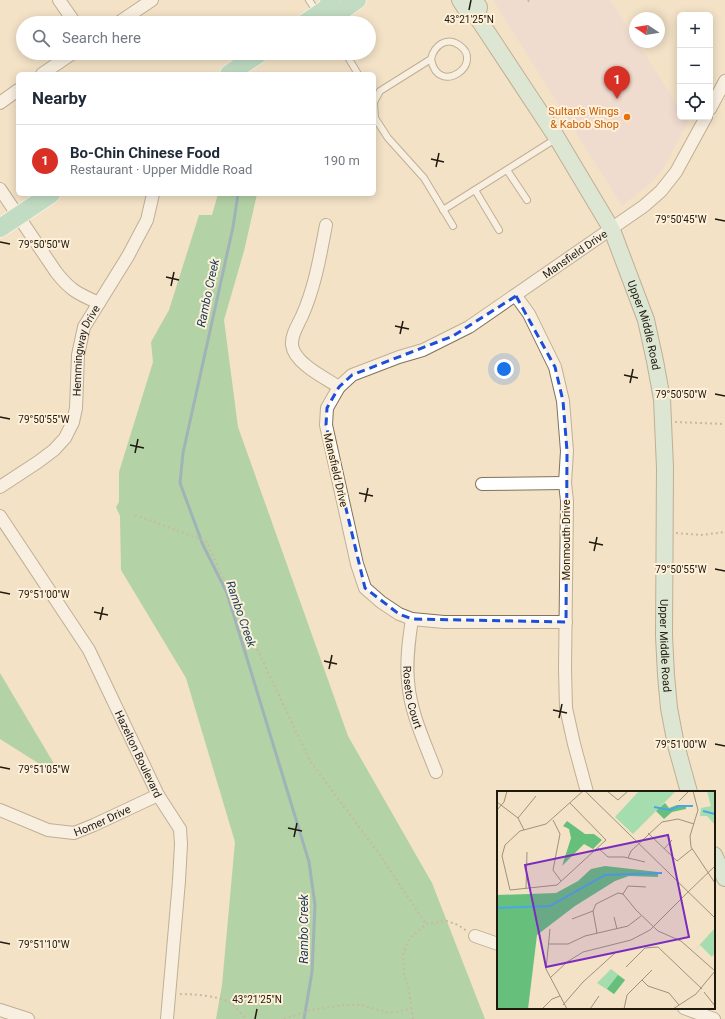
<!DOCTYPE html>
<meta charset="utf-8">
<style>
body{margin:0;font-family:Roboto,sans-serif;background:#f2f2f3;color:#1f2937}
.controls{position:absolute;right:12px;top:12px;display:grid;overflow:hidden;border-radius:6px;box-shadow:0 2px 10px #0003}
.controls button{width:36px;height:36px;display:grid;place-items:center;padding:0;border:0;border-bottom:1px solid #e0e1e3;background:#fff;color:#1f2937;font:20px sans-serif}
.compass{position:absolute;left:629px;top:12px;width:36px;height:36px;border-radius:50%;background:#fff;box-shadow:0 2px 10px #0003;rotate:282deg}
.you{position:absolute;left:504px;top:369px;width:14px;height:14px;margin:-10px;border:3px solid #fff;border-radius:50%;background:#1a73e8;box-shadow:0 0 0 6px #1a73e833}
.badge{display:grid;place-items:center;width:26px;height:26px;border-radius:50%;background:#d93025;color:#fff;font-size:13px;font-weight:700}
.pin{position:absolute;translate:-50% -33px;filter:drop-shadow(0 1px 2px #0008)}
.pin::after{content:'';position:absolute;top:21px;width:14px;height:12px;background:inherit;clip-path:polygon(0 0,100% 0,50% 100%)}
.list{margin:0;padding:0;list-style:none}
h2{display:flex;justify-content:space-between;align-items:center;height:52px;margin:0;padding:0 16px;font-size:17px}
h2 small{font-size:13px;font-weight:400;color:#747a83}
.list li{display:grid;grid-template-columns:26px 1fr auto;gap:12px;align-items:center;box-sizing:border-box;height:72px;padding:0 16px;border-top:1px solid #e0e1e3}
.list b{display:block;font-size:15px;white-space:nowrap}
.list p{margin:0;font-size:13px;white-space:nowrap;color:#747a83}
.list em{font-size:13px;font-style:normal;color:#747a83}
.icon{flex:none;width:22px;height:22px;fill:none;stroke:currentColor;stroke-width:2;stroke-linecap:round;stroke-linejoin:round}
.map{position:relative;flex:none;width:725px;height:1019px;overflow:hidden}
.search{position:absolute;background:#fff;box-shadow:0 2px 10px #0003;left:16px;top:16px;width:360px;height:44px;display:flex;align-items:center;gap:10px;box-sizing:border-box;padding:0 14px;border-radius:22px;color:#747a83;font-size:15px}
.panel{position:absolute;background:#fff;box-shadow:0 2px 10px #0003;left:16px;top:72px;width:360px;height:124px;border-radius:6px}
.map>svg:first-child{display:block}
</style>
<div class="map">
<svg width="725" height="1019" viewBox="0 0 725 1019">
<rect width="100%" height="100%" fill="#f3e2c6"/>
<!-- commercial -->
<path fill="#edd3d9" d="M493,0H610L635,39V42H637L680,109V117H685L688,121L663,169L652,182L622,206Z"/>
<!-- forest -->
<g fill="#67bf7c">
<path d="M218,194H257L244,251L224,320L238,427L348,736L432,883L485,1019H216L222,985L235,842L186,678L121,570L120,516L116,507L119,502V472L153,362L151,342L169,310L199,215H212Z"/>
<path d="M0,673L56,767L38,763L0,739Z"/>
</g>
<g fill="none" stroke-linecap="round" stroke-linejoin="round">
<!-- stream -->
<path stroke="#3d7ca6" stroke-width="3" d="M238,194L233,227L183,453L180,483L203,545L227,593L309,862L315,905L312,972L304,1019"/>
<defs>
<g id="lane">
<path d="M309,0L317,12"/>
<path d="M346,54L358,74"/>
<path d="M374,102L380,91L431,59C434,46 446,36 459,45C486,63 438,98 431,59"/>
<path d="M374,103L375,118L388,138L424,178L453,226"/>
<path d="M507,170L527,200"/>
<path d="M475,190L499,230"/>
<path d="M443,210L557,138"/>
</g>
<g id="street">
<path d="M59,0L75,23"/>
<path d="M118,23L152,0"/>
<path d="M42,74L73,53"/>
<path d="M0,103L18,90"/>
<path d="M710,109L725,81"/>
<path d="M0,189L56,272C70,290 78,294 99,303"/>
<path d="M326,225C320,256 315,287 302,316C298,325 291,335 292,345C294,363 325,378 339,387"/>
<path d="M516,296L529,314L555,367L563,401L567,451L565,483L567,501L565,669L566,708L574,744L587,792"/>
<path d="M482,484L565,483"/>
<path id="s1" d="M0,487L38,462L54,450L65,438L73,422L76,408L78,355L84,327L128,256L147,220L153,194"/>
<path id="s2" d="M0,516L89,650L158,795L180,829L181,844L179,881L167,1019"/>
<path id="s3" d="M412,619C409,639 406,660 408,681C410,712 425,743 436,772"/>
<path id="s4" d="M566,622H444L412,619L399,614L381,602L365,588L357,564L326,425L327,408L339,387L352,375L399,357L423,350L469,327L644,206L661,191L676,172L706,117"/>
<path id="s5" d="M0,810L48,830L74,833L94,825L158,795"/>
<path d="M475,936L498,944"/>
<path d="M684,1008L714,1019"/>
<path d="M0,1010L28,1019"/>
</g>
<g id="secondary">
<path id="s6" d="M460,0L469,14L477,17L487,32L557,138L612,230L646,320L655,361L662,399L665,468L664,636L666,675L669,708L676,745L689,792"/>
<path d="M474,0L479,7L477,17"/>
<path d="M714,855L725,878"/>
</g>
<g id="primary">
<path d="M326,9L341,11L357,0"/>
<path d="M305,23L326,9L331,0"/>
<path d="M229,74L260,53"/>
<path d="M0,228L51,194"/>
</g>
</defs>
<!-- lane casing -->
<use href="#lane" stroke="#817259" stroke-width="8"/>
<!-- street casing -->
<use href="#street" stroke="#817259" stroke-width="14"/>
<!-- secondary casing -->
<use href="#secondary" stroke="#817259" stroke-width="18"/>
<!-- primary casing -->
<use href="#primary" stroke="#fff" stroke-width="20"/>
<!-- path -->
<g stroke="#958974" stroke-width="2" stroke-dasharray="2 3" stroke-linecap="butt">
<path d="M528,0L530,3"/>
<path d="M675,422L725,424"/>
<path d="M135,515L206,541L310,761L380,855L426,924"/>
<path d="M676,533L701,535L725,532"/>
<path d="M180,994C193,994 220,996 231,1003C236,1007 241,1014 246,1019"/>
<path d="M284,1019L310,1010L344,1005H361L389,1013L411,1009"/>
<path d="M413,1019L409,991L404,973L403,954L409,939L426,924L447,921L458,925L467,931"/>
</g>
<!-- lane -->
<use href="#lane" stroke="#fff" stroke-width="6"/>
<!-- street -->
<use href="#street" stroke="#fff" stroke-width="12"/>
<!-- secondary -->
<use href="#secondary" stroke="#c2eadf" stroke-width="16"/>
<!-- primary -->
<use href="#primary" stroke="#85d5bf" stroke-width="18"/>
</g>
<!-- marked area -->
<path d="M0 0H725V1019H0ZM516,296L555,367L563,401L567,451L566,622L412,619L399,614L365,588L326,425L327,408L339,387L352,375L453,336Z" fill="#f3e2c6" fill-opacity=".55" fill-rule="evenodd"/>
<path fill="none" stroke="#1d4ed8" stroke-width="3" stroke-dasharray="8 5" stroke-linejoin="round" d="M516,296L555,367L563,401L567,451L566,622L412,619L399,614L365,588L326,425L327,408L339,387L352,375L453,336Z"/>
<!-- ticks -->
<path fill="none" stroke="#1f190e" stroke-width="1.5" d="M469,10L471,0M431,159L444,162M436,167L439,153M715,219L725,221M0,242L10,244M166,277L179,280M171,286L174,272M395,326L409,329M400,334L403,321M624,375L638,378M630,383L633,369M715,394L725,396M0,417L10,419M130,445L144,448M135,453L138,439M359,493L373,496M365,502L368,488M589,542L603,545M594,551L597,537M715,569L725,571M0,592L10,594M94,612L108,615M100,620L103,607M324,661L337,664M329,669L332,655M553,710L567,713M559,718L562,704M715,744L725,746M0,767L10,769M288,828L302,831M294,837L297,823M0,942L10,944M255,1019L257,1009"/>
<!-- markers -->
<circle fill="#e8710a" stroke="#fef0d9" stroke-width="1.5" cx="627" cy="117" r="4"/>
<g text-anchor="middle" stroke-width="4" stroke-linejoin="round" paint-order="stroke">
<!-- food labels -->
<g font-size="11" fill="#c56008" stroke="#fef0d9" text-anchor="end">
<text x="619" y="115">Sultan's Wings<tspan x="619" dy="13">&amp; Kabob Shop</tspan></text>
</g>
<!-- street labels -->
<g font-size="11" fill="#1f190e" stroke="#fef0d9">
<text dy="4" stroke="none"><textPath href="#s4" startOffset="693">Mansfield Drive</textPath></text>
<text dy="4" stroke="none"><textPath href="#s6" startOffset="378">Upper Middle Road</textPath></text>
<text dy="4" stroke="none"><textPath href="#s1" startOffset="173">Hemmingway Drive</textPath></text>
<text transform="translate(336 470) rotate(77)" y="4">Mansfield Drive</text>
<text transform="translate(566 540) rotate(-90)" y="4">Monmouth Drive</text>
<text dy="4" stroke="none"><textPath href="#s6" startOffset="701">Upper Middle Road</textPath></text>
<text dy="4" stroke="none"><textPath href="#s3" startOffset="79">Roseto Court</textPath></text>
<text dy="4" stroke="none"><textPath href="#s2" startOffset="276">Hazelton Boulevard</textPath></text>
<text dy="4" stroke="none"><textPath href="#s5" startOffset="109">Homer Drive</textPath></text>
</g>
<!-- water labels -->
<g font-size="12" font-style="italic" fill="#1a405b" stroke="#fef0d9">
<text transform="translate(208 293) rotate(-78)" y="4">Rambo Creek</text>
<text transform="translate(241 614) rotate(71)" y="4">Rambo Creek</text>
<text transform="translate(304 929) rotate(-90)" y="4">Rambo Creek</text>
</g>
</g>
<!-- overview -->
<g transform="translate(497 791)">
<rect width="218" height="218" fill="#f3e2c6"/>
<path d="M142,0H179L136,43L118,26ZM210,0H218V34L210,25H203L204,17L214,15ZM218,137V162L215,166L203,154L197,160ZM114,178L128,189L117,203L100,192Z" fill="#a5ddaf"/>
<path d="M168,12L172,17L180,14H189V18L175,21L167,28L159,20ZM70,30L88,43H97L105,49L96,58L87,53L65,75L74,47L72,38L66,35ZM108,75L161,81V86L132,85L118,90L78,115L40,144L31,218H0V104L59,102L81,90L94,78ZM121,184L128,189L117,203L110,198Z" fill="#67bf7c"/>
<path fill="none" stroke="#4aa7e7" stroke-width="2" d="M157,16L173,19L182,15H196M206,20L218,23M0,117L53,115L108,84L165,82"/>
<path fill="none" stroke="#9e927c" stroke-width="1" d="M88,0L218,127M110,0L121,9L131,0M196,0L201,19L193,45L194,56L218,92M182,10L192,0M0,11L21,27L27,39M73,12L109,49L60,94L13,99L5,65L8,54L23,40L49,33L86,0M0,19L7,11L10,0M21,27L39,5M56,29L63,43L56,79L64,90M151,42L180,70L195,58M101,57L111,66H127L148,71M167,58L175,49M131,67L134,60L165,31L181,28L197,33M29,98L30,61M191,101L218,75M126,103L131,95L149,96M117,126L120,138M75,128L96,120M53,138L49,178L70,218M100,142L96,120L99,113L121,102L126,103L139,119L161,140L184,150L218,180M52,153H71L88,145L131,135L144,125M129,176L148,157L161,156L205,198M53,187L70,171L86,161L134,149L153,139L191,101M145,189L151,195L172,202L182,214M207,201L218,215M66,214L86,191L118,162M45,218L55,208L63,205M93,218L102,205M127,218L130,204L155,179M176,218L199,203L218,180"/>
<path fill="#7b2cbf" fill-opacity="0.15" stroke="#7b2cbf" stroke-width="2" d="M171,44L192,146L49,176L28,74Z"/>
<rect width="218" height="218" fill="none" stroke="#1f190e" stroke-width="2"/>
</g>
<g font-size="10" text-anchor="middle" fill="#1f190e" stroke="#fef0d9" stroke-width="4" stroke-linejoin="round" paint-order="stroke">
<text x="469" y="23">43°21'25"N</text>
<text x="681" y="223">79°50'45"W</text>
<text x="44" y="248">79°50'50"W</text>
<text x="681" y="398">79°50'50"W</text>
<text x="44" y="423">79°50'55"W</text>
<text x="681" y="573">79°50'55"W</text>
<text x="44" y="598">79°51'00"W</text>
<text x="681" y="748">79°51'00"W</text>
<text x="44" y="773">79°51'05"W</text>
<text x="44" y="948">79°51'10"W</text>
<text x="257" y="1003">43°21'25"N</text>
</g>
</svg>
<div class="controls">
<button>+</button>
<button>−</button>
<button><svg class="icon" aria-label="locate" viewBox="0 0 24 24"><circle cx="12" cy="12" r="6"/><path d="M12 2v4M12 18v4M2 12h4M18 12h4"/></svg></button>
</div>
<svg class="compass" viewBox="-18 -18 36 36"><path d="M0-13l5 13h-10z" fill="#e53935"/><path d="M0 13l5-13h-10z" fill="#747a83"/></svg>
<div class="you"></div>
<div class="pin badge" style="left:617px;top:99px">1</div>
<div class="search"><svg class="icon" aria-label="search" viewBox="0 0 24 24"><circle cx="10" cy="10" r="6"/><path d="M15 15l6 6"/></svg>Search here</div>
<section class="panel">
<h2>Nearby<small></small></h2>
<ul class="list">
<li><span class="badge">1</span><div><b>Bo-Chin Chinese Food</b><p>Restaurant · Upper Middle Road</p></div><em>190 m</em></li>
</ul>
</section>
</div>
